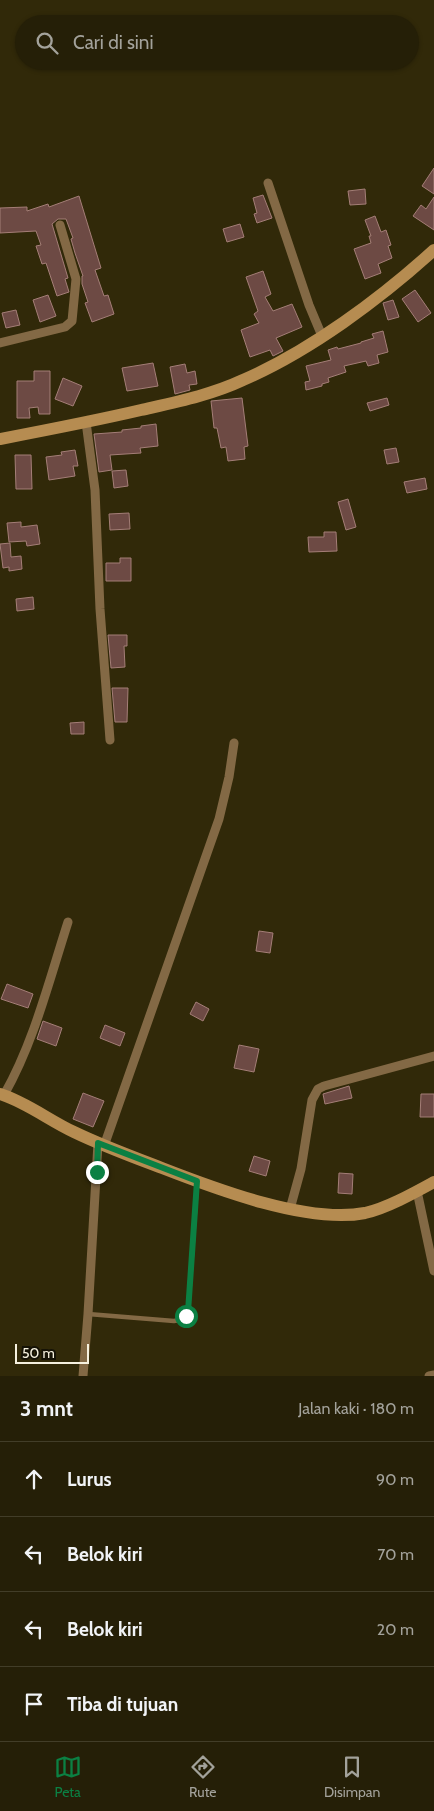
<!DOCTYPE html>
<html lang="id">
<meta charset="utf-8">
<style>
body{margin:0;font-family:Cabin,sans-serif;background:#2d2711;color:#f1f3f6}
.scale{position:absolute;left:15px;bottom:12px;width:74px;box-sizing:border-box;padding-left:5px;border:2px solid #f6f1df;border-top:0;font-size:14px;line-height:18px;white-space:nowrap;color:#f6f1df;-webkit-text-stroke:4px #151206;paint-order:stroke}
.stop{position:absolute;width:15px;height:15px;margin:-11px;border:4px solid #0b8043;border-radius:50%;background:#fff}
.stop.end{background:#0b8043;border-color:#fff;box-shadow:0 1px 5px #0008}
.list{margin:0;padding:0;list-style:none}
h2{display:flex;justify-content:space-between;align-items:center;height:65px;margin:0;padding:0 20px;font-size:21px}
h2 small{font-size:16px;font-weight:400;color:#a3a29b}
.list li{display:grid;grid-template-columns:32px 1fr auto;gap:15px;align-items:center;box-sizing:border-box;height:75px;padding:0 20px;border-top:1px solid #423d28}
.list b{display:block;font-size:19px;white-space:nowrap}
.list em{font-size:16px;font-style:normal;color:#a3a29b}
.icon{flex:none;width:28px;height:28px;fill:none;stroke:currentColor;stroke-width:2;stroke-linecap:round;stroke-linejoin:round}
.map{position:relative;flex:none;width:434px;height:1376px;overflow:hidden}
.search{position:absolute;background:#251f07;box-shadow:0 1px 4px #0004;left:15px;right:15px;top:15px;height:55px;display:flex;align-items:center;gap:12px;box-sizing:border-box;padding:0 18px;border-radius:28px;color:#a3a29b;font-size:19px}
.sheet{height:365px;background:#251f07}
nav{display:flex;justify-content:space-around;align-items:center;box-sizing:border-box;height:70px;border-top:1px solid #423d28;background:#251f07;font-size:14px;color:#a3a29b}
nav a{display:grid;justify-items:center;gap:2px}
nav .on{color:#0b8043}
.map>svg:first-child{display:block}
</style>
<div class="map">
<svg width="434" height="1376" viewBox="0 0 434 1376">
<rect width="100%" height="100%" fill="#312909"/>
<!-- building -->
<g fill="#6d4a44" stroke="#a47e77">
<path d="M434,168V194L422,186Z"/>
<path d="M365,189L366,204L350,205L348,191Z"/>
<path d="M263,195L272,218L257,223L254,214L257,213L253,198Z"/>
<path d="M79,196L101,268L95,270L104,296L108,295L114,314L92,322L85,303L88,302L82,284V276H83L75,253L71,239L73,238L66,219H58L52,224L68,278L65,279L69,292L57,296L46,263L42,264L36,246L41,245L36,231L0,233V208L27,207V211L48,204L49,207Z"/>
<path d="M434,197V230L413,216L421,205L426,209Z"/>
<path d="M375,216L381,232L386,230L391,245L388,246L392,258L378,264L381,273L365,279L354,249L371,243L369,236H371L365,220Z"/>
<path d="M240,224L244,237L227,242L223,229Z"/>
<path d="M263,271L271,294L265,297L273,311L292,304L302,327L276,338L283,351L273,356L270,350L250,357L241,330L259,323L254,314L258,311L246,277Z"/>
<path d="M415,290L431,313L418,322L402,299Z"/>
<path d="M48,295L56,316L40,322L33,300Z"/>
<path d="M393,300L399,317L388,320L383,303Z"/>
<path d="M16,310L20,325L6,328L2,313Z"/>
<path d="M383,331L388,352L377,355L379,363L368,366L366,361L344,366L346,372L328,378L329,382L322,384V386L306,390L305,382L310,381L306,366L331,360L328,350L337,347L338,349L361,343V342L374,338L372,334Z"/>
<path d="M153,363L158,386L127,391L122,368Z"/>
<path d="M185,364L187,373L195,371L197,384L189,385L190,390L175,394L170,367Z"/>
<path d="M34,371H50V414H39L38,407L29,408L30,418H17V381H34Z"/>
<path d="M63,378L82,386L73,406L55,399Z"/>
<path d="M242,398L248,446L244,447L245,459L228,461L226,447L221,448L217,428H214L211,401Z"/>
<path d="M387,398L389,405L370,411L367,403Z"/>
<path d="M156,424L158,446L140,448L141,453L110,455L112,470L99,472L94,434L122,432V430L141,428V426Z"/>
<path d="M396,448L399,462L387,464L384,450Z"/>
<path d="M75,450L78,466H73L75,476L49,480L46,457L62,455L61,452Z"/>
<path d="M15,455H31L32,489H16Z"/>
<path d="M126,470L128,486L114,488L112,471Z"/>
<path d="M425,478L427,489L407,493L404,482Z"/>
<path d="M348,499L356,527L346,530L338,502Z"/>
<path d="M129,513L130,529L110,530L109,514Z"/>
<path d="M21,522V527L37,525L40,544L27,546L26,541L9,542L7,523Z"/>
<path d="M324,532H336L337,551L309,552L308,537H324Z"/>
<path d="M10,543L11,557L21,556L22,569L9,571V567L3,568L0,544Z"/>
<path d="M120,558H131V581H106V563H120Z"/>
<path d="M33,597L34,609L17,611L16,599Z"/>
<path d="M108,635H127V646H124L125,667L111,668Z"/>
<path d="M112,688H128L127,722H115Z"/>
<path d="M84,722V734H71L70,723Z"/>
<path d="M259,931L273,933L270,953L256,951Z"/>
<path d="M7,984L33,994L28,1008L1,999Z"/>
<path d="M196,1002L209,1009L203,1021L190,1014Z"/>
<path d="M43,1021L62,1028L56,1046L37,1039Z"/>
<path d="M105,1025L125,1033L120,1046L100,1038Z"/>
<path d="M239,1045L259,1049L254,1072L234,1068Z"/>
<path d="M349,1086L352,1098L325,1104L323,1094Z"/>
<path d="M83,1093L104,1101L93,1127L73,1119Z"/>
<path d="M421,1094H434V1117H420Z"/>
<path d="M254,1156L270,1161L266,1176L249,1171Z"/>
<path d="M339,1173L353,1174L352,1194L338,1193Z"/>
</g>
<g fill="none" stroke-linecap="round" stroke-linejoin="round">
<!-- lane -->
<path stroke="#836945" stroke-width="4.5" d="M88,1314L174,1321C181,1320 185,1319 188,1312L197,1183"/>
<!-- street -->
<g stroke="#836945" stroke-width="9">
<path d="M268,183L309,305L322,336"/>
<path d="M0,343L65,327L72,321L76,279L60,225"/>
<path d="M86,422L95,490L100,609L110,740"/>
<path d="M4,1095C34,1042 49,981 68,922"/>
<path d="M104,1146L219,819L229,777L234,743"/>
<path d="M417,1191L434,1271"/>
<path d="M290,1209L301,1169L312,1100L318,1089L324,1086L434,1056"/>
<path d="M83,1376L88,1314L98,1143"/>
<path d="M429,1376L434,1375"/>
</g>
<!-- secondary -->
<g stroke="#b68c51" stroke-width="12">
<path d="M0,439C47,430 94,421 141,410C176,402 211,395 243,380C310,351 380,299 434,250"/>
<path d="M0,1094C26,1102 50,1121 74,1132C103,1146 133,1157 162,1168C216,1189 308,1224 365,1213C387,1208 414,1193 434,1182"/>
</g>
</g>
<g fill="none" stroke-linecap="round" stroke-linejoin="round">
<!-- route -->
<path stroke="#0b8043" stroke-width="6" d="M97,1172L98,1143L197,1181L188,1312L186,1316"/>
</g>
</svg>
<div class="scale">50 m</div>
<div class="stop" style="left:186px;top:1316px"></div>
<div class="stop end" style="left:97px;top:1172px"></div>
<div class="search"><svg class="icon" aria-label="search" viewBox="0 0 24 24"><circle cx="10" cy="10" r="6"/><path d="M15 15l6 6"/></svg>Cari di sini</div>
</div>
<section class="sheet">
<h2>3 mnt<small>Jalan kaki · 180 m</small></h2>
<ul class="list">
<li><svg class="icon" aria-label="ahead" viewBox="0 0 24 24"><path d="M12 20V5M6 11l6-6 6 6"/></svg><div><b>Lurus</b></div><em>90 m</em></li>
<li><svg class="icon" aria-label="left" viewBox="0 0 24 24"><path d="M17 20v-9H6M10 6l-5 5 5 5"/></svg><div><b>Belok kiri</b></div><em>70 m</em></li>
<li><svg class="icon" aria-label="left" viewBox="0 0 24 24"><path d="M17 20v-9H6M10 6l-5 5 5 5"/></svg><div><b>Belok kiri</b></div><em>20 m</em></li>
<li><svg class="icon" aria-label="arrive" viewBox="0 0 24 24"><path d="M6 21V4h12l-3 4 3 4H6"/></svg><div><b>Tiba di tujuan</b></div></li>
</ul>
</section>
<nav>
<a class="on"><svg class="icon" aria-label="map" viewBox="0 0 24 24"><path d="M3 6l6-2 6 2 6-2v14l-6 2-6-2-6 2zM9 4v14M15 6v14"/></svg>Peta</a>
<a><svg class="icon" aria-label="directions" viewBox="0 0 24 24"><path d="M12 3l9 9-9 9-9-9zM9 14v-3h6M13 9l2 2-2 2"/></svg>Rute</a>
<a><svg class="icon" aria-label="saved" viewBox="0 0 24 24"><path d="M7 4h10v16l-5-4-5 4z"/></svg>Disimpan</a>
</nav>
